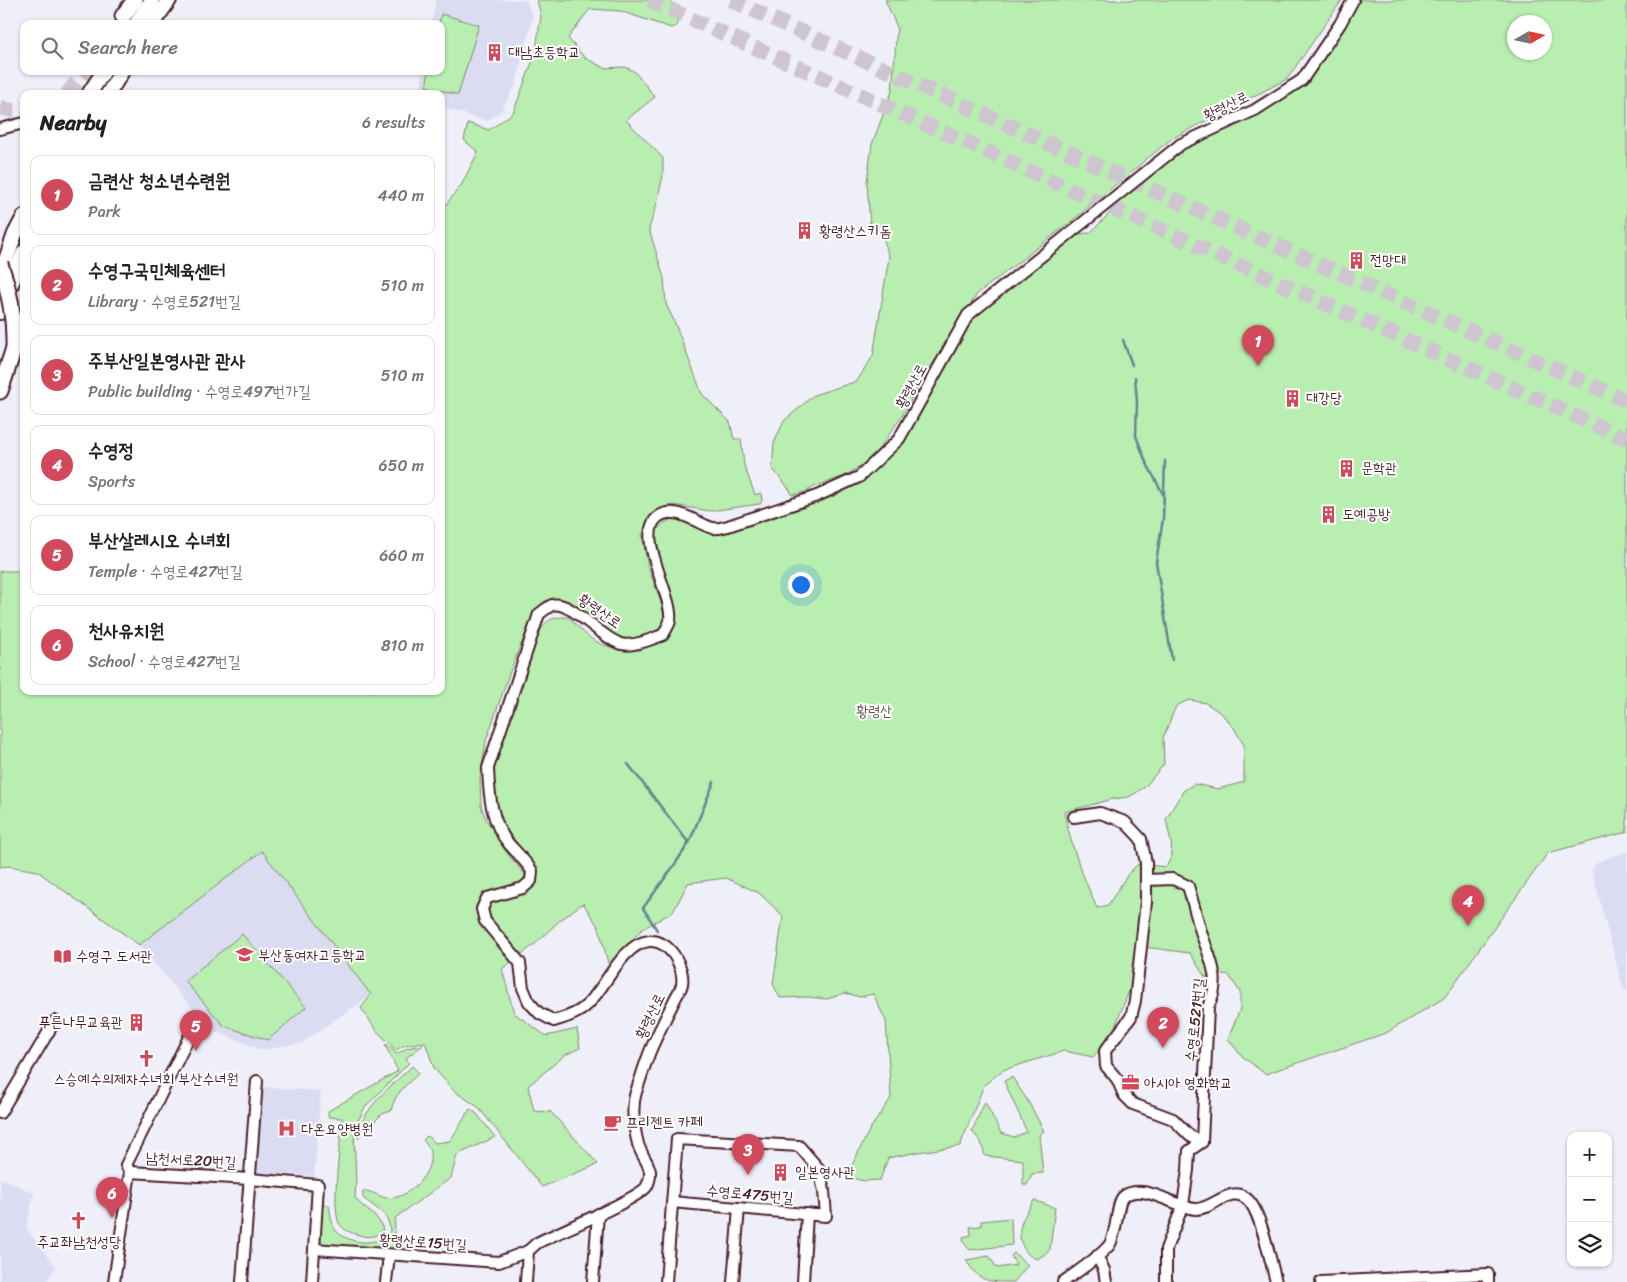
<!DOCTYPE html>
<meta charset="utf-8">
<style>
body{margin:0;font-family:Sriracha,"Poor Story",sans-serif;background:#f2f2f2;color:#202124}
.controls{position:absolute;right:15px;bottom:15px;display:grid;overflow:hidden;border-radius:10px;box-shadow:0 1px 4px #0004}
.controls button{width:45px;height:45px;display:grid;place-items:center;padding:0;border:0;border-bottom:1px solid #e0e0e0;background:#fff;color:#202124;font:25px sans-serif}
.compass{position:absolute;left:1507px;top:15px;width:45px;height:45px;border-radius:50%;background:#fff;box-shadow:0 1px 4px #0004;rotate:81deg}
.you{position:absolute;left:800px;top:584px;width:18px;height:18px;margin:-12px;border:4px solid #fff;border-radius:50%;background:#1a73e8;box-shadow:0 0 0 8px #1a73e833}
.badge{display:grid;place-items:center;width:32px;height:32px;border-radius:50%;background:#d1495b;color:#fff;font-size:16px;font-weight:700}
.pin{position:absolute;translate:-50% -41px;filter:drop-shadow(0 1px 2px #0008)}
.pin::after{content:'';position:absolute;top:26px;width:18px;height:15px;background:inherit;clip-path:polygon(0 0,100% 0,50% 100%)}
.list{margin:0;padding:0;list-style:none}
h2{display:flex;justify-content:space-between;align-items:center;height:65px;margin:0;padding:0 20px;font-size:21px}
h2 small{font-size:16px;font-weight:400;color:#757577}
.list li{display:grid;grid-template-columns:32px 1fr auto;gap:15px;align-items:center;box-sizing:border-box;height:80px;margin:0 10px 10px;padding:0 10px;border:1px solid #e0e0e0;border-radius:10px}
.list b{display:block;font-size:19px;white-space:nowrap}
.list p{margin:0;font-size:16px;white-space:nowrap;color:#757577}
.list em{font-size:16px;font-style:normal;color:#757577}
.icon{flex:none;width:28px;height:28px;fill:none;stroke:currentColor;stroke-width:2;stroke-linecap:round;stroke-linejoin:round}
.map{position:relative;flex:none;width:1627px;height:1282px;overflow:hidden}
.search{position:absolute;background:#fff;box-shadow:0 1px 4px #0004;left:20px;top:20px;width:425px;height:55px;display:flex;align-items:center;gap:12px;box-sizing:border-box;padding:0 18px;border-radius:10px;color:#757577;font-size:19px}
.panel{position:absolute;background:#fff;box-shadow:0 1px 4px #0004;left:20px;top:90px;width:425px;height:605px;border-radius:10px}
.map>svg:first-child{display:block}
</style>
<div class="map">
<svg width="1627" height="1282" viewBox="0 0 1627 1282">
<rect width="100%" height="100%" fill="#efeff9"/>
<filter id="ink" filterUnits="userSpaceOnUse"><feTurbulence type="fractalNoise" baseFrequency=".02" numOctaves="2"/><feDisplacementMap in="SourceGraphic" scale="10" xChannelSelector="R" yChannelSelector="G"/><feConvolveMatrix kernelMatrix="1 2 1 2 8 2 1 2 1" color-interpolation-filters="sRGB"/></filter>
<g filter="url(#ink)">
<!-- built -->
<g fill="#dbdcf2">
<path d="M436,0H526L533,17L516,84L501,111L487,121L441,107V94H420L423,71H441V24H431Z"/>
<path d="M262,851L371,995L302,1043L261,1050L210,1029L139,945Z"/>
<path d="M1627,851V993L1622,985L1592,871L1596,863Z"/>
<path d="M264,1087L321,1091L314,1176L259,1173L255,1165L260,1092Z"/>
<path d="M0,1178L34,1193L26,1228L56,1267L46,1282H0Z"/>
</g>
<!-- green -->
<g fill="#b8eeb0" stroke="#81866e" fill-rule="evenodd">
<path d="M537,0H671L678,25L671,28L620,11L590,9L568,38L584,57L604,68L625,67L634,71L655,97L626,120L663,158V175L657,203L649,229L664,278L666,304L675,323L702,394L730,422L734,439H741L744,465L755,495L761,493L762,501L760,504L710,511L673,505L661,509L652,515L642,535L648,567L663,607L665,623L654,635L639,639L623,640L610,634L566,601L554,599L543,603L535,610L509,674L486,741L480,778L481,806L486,819L509,856L525,874L523,883L487,893L481,897L477,907L481,926L493,935L514,960L502,969L514,1013L546,1036L577,1029L580,1048L565,1055L528,1086L534,1111L551,1112L598,1164L542,1187L478,1107L453,1090L434,1068L425,1042L405,1045L396,1050L377,1031L361,1008L371,995L262,851L139,945L37,871L8,866L0,867V571H24V691H441V211L462,184L478,152L464,140L468,123L489,130L513,113L535,55L541,16Z"/>
<path d="M885,0H1342L1287,79L1171,139L1068,224L977,294L953,334L924,376L902,416L874,456L847,475L814,487L805,492L792,495L790,490L772,468L774,443L784,421L814,395L857,381L873,356L889,257L883,237L870,226L867,181L872,144L892,91L897,27Z"/>
<path d="M1359,0H1627V832L1548,853L1444,998L1386,1033L1265,1074L1242,1056L1228,1039L1240,1009V992L1228,974L1205,977L1190,953L1136,946L1133,981L1112,1034L1093,1057L1064,1051L1003,1070L984,1085L960,1146L918,1152L888,1158L880,1180L865,1181L846,1177L870,1129L891,1098L886,1021L873,994L860,997L845,993L827,999L808,997L780,998L773,984L783,916L759,893L726,878L688,883L673,912L642,929L609,967L599,928L583,903L558,922L535,944L522,954C507,942 489,926 488,906L494,900C507,899 528,890 537,881C533,859 528,860 516,845C498,823 490,791 494,763L537,636C547,620 549,617 568,617C578,626 588,639 601,644C620,652 645,643 664,640L673,629L676,621L671,593L659,560L654,536L656,530L664,523L672,519H682L707,531L817,502L863,478L899,443L970,319L1071,235L1090,233L1109,214L1112,204L1179,152L1290,93L1349,18ZM1514,22H1544V52H1514ZM1189,700L1206,703L1222,714L1234,728L1244,745V782L1218,789L1194,784L1183,791L1166,819L1171,842L1172,856L1166,867L1138,864L1128,874L1108,905L1097,908C1083,877 1071,846 1064,812L1113,799L1129,797L1145,787L1164,764L1163,738L1176,706Z"/>
<path d="M441,14L479,25L458,95L426,86L429,71H441V24H439Z"/>
<path d="M242,934L306,1007L268,1040L224,1026L185,981Z"/>
<path d="M386,1044L397,1054L407,1048L423,1045L406,1058L409,1063L365,1107L358,1121L354,1131L356,1181L355,1197C363,1211 380,1214 383,1230C376,1237 369,1238 359,1235C352,1233 342,1230 339,1223C331,1205 341,1142 342,1118L328,1117V1111L398,1071L385,1045Z"/>
<path d="M412,1066L419,1073C407,1084 394,1094 391,1111L382,1114L358,1138C360,1109 393,1085 412,1066Z"/>
<path d="M1012,1077L1029,1103L1044,1131L1039,1135L1043,1173L1032,1174L1027,1185H1023V1160L985,1156L981,1142L972,1131L985,1102L1001,1133L1014,1137L1027,1132L1004,1081Z"/>
<path d="M470,1109L476,1113L495,1137L457,1155L451,1178L395,1218L394,1253L321,1248L317,1243L320,1205H329C331,1213 331,1226 337,1232C350,1244 379,1247 390,1231C390,1214 374,1207 363,1198V1191C373,1190 382,1200 393,1198C411,1195 433,1173 430,1153C430,1148 426,1144 423,1140L427,1136L435,1143L450,1141Z"/>
<path d="M1034,1200L1055,1208L1050,1249L1047,1253L1037,1259C1024,1256 1017,1238 1021,1225C1023,1216 1030,1208 1034,1200Z"/>
<path d="M1011,1218L1012,1245L970,1250L964,1243L963,1237L971,1235L970,1227L981,1226V1221Z"/>
<path d="M1014,1253L1028,1265L1014,1282C987,1282 979,1282 966,1260L989,1256L997,1268L1016,1265L1011,1256Z"/>
</g>
<g fill="none" stroke-linecap="round" stroke-linejoin="round">
<!-- stream -->
<g stroke="#668492" stroke-width="2.5">
<path d="M1123,340L1132,365"/>
<path d="M1135,377L1137,402L1136,436L1146,462L1163,494"/>
<path d="M1165,461L1163,519L1156,562L1172,660"/>
<path d="M628,764L688,842"/>
<path d="M657,930L643,908L673,867L689,843L714,782"/>
</g>
<!-- highway-tunnel -->
<g stroke="#cec5d0" stroke-width="15" stroke-dasharray="15 8" stroke-linecap="butt">
<path d="M649,0L1627,439"/>
<path d="M731,0L1112,172L1627,401"/>
<path d="M67,94L85,71"/>
<path d="M0,107L9,110H24"/>
</g>
<defs>
<g id="minor">
<path d="M0,129L24,123"/>
<path d="M1074,817L1100,813L1125,822L1141,839L1146,863V880L1173,879L1188,886C1193,902 1197,919 1202,935C1211,961 1222,980 1208,1007L1202,1142L1189,1151L1188,1170L1183,1205L1166,1249V1282"/>
<path d="M1146,880V902L1135,1001L1131,1017L1105,1051L1106,1066L1117,1079L1124,1095L1133,1104L1173,1119L1190,1136L1202,1142"/>
<path d="M0,1113L55,1021"/>
<path d="M130,1172L250,1179L318,1185L312,1282"/>
<path d="M314,1249L499,1262L528,1251"/>
<path d="M1097,1256L1104,1270L1106,1282"/>
<path d="M114,1282L130,1172L126,1165L191,1033"/>
<path d="M242,1282L257,1081"/>
<path d="M386,1282L389,1255"/>
<path d="M526,1282L528,1251L537,1243C554,1234 641,1198 647,1186C656,1167 643,1161 638,1144C634,1128 631,1108 636,1092C641,1078 645,1063 651,1049C658,1033 666,1017 674,1001C676,996 681,990 682,984C685,967 669,939 649,941C622,944 606,987 587,1005C578,1014 566,1017 554,1021L539,1013L529,1002L523,988L520,963L485,921L482,909L487,898L523,888L531,881L532,871C525,861 517,853 509,844C491,823 489,794 488,768L539,614C543,611 548,607 552,605C571,600 599,637 621,644C634,647 651,639 663,635C665,631 669,625 670,621C674,596 634,535 658,517C675,504 697,524 713,528C718,529 724,527 728,526L817,496L859,477L899,439L968,315L1181,144L1255,110L1302,80L1340,24L1353,0"/>
<path d="M593,1282L598,1214"/>
<path d="M666,1282L677,1139L799,1146L819,1169L824,1191L826,1216L672,1202"/>
<path d="M733,1282L739,1208"/>
<path d="M803,1282L807,1214"/>
<path d="M1063,1282C1074,1274 1103,1255 1110,1244C1117,1232 1117,1202 1123,1197C1142,1181 1175,1207 1195,1209C1213,1210 1231,1183 1248,1200C1261,1212 1271,1263 1276,1282"/>
<path d="M1321,1282L1488,1274V1282"/>
</g>
<g id="major">
<path d="M136,24L152,0"/>
<path d="M152,24L169,0"/>
<path d="M89,94L104,71"/>
<path d="M108,94L122,71"/>
<path d="M0,277L15,234L24,217"/>
<path d="M0,312L24,252"/>
</g>
<g id="highway">
<path d="M123,16L135,0"/>
<path d="M0,391L14,348"/>
</g>
</defs>
<!-- minor casing -->
<use href="#minor" stroke="#4a1f2b" stroke-width="14"/>
<!-- major casing -->
<use href="#major" stroke="#4a1f2b" stroke-width="18"/>
<!-- highway casing -->
<use href="#highway" stroke="#4a1f2b" stroke-width="19"/>
<!-- minor -->
<use href="#minor" stroke="#fff" stroke-width="10"/>
<!-- major -->
<use href="#major" stroke="#fff" stroke-width="14"/>
<!-- highway -->
<use href="#highway" stroke="#fff" stroke-width="15"/>
<defs>
<path id="highway-bridge" d="M0,264C10,292 15,318 14,348"/>
</defs>
<!-- highway-bridge casing -->
<use href="#highway-bridge" stroke="#4a1f2b" stroke-width="19" stroke-linecap="butt"/>
<!-- highway-bridge -->
<use href="#highway-bridge" stroke="#fff" stroke-width="15"/>
</g>
</g>
<!-- icons -->
<defs>
<symbol id="building-bare" viewBox="-9 -9 18 18"><path d="M-4-6H4V6H1V3H-1V6H-4ZM-2.5-4.3h1.7v1.8h-1.7ZM.8-4.3h1.7v1.8H.8ZM-2.5-1h1.7V.8h-1.7ZM.8-1h1.7V.8H.8Z" fill="#d1495b" stroke="#fff" stroke-width="2.5" paint-order="stroke"/></symbol>
<symbol id="school-bare" viewBox="-9 -9 18 18"><path d="M0-5L7-2L0 1L-7-2ZM-4 1L0 2.5L4 1V4Q0 6-4 4Z" fill="#d1495b" stroke="#fff" stroke-width="2.5" paint-order="stroke"/></symbol>
<symbol id="library-bare" viewBox="-9 -9 18 18"><path d="M-6-4Q-3-5.5-.7-3.5V5Q-3 3-6 4ZM6-4Q3-5.5 .7-3.5V5Q3 3 6 4Z" fill="#d1495b" stroke="#fff" stroke-width="2.5" paint-order="stroke"/></symbol>
<symbol id="church-bare" viewBox="-9 -9 18 18"><path d="M-1.2-6h2.4v3.5h3.3v2.4h-3.3V6h-2.4V-.1h-3.3v-2.4h3.3Z" fill="#d1495b" stroke="#fff" stroke-width="2.5" paint-order="stroke"/></symbol>
<symbol id="office-bare" viewBox="-9 -9 18 18"><path d="M-6-3h4V-5.5h4V-3h4V5H-6ZM-1-4.5V-3h2v-1.5ZM-6 0V1H6V0Z" fill="#d1495b" stroke="#fff" stroke-width="2.5" paint-order="stroke"/></symbol>
<symbol id="cafe-bare" viewBox="-9 -9 18 18"><path d="M-5.5-4.5H6V0H3Q3 3.5 0 3.5H-2.5Q-5.5 3.5-5.5 0ZM3-3.2v2h1.7v-2ZM-6 4.5H4V6H-6Z" fill="#d1495b" stroke="#fff" stroke-width="2.5" paint-order="stroke"/></symbol>
<symbol id="hospital-bare" viewBox="-9 -9 18 18"><path d="M-5-5h3v3.5h4V-5h3V5h-3V1.5h-4V5h-3Z" fill="#d1495b" stroke="#fff" stroke-width="2.5" paint-order="stroke"/></symbol>
</defs>
<g fill-rule="evenodd">
<use href="#building-bare" x="482" y="40" width="25" height="25"/>
<use href="#building-bare" x="792" y="218" width="25" height="25"/>
<use href="#building-bare" x="1344" y="248" width="25" height="25"/>
<use href="#building-bare" x="1280" y="386" width="25" height="25"/>
<use href="#building-bare" x="1334" y="456" width="25" height="25"/>
<use href="#building-bare" x="1316" y="502" width="25" height="25"/>
<use href="#school-bare" x="232" y="942" width="25" height="25"/>
<use href="#library-bare" x="50" y="944" width="25" height="25"/>
<use href="#building-bare" x="124" y="1010" width="25" height="25"/>
<use href="#church-bare" x="134" y="1046" width="25" height="25"/>
<use href="#office-bare" x="1118" y="1070" width="25" height="25"/>
<use href="#cafe-bare" x="600" y="1110" width="25" height="25"/>
<use href="#hospital-bare" x="274" y="1116" width="25" height="25"/>
<use href="#building-bare" x="768" y="1160" width="25" height="25"/>
<use href="#church-bare" x="66" y="1208" width="25" height="25"/>
</g>
<g text-anchor="middle" stroke-width="4" stroke-linejoin="round" paint-order="stroke">
<!-- poi labels -->
<g font-size="15" fill="#4a1f2b" stroke="#fff" text-anchor="start">
<text x="508" y="57">대남초등학교</text>
<text x="819" y="236">황령산스키돔</text>
<text x="1370" y="265">전망대</text>
<text x="1306" y="403">대강당</text>
<text x="1361" y="473">문학관</text>
<text x="1342" y="519">도예공방</text>
<text x="258" y="960">부산동여자고등학교</text>
<text x="76" y="961">수영구 도서관</text>
<text x="123" y="1027" text-anchor="end">푸른나무교육관</text>
<text x="146" y="1084" text-anchor="middle">스승예수의제자수녀회 부산수녀원</text>
<text x="1144" y="1088">아시아 영화학교</text>
<text x="626" y="1127">프리젠트 카페</text>
<text x="301" y="1134">다온요양병원</text>
<text x="795" y="1177">일본영사관</text>
<text x="79" y="1247" text-anchor="middle">주교좌남천성당</text>
</g>
<!-- street labels -->
<g font-size="15" fill="#4a1f2b" stroke="#fff">
<text transform="translate(1226 106) rotate(-26)" y="5">황령산로</text>
<text transform="translate(911 386) rotate(-61)" y="5">황령산로</text>
<text transform="translate(600 611) rotate(35)" y="5">황령산로</text>
<text transform="translate(650 1016) rotate(-64)" y="5">황령산로</text>
<text transform="translate(1195 1020) rotate(-84)" y="5">수영로521번길</text>
<text transform="translate(191 1160) rotate(3)" y="5">남천서로20번길</text>
<text transform="translate(750 1194) rotate(5)" y="5">수영로475번길</text>
<text transform="translate(423 1242) rotate(4)" y="5">황령산로15번길</text>
</g>
<!-- park labels -->
<g font-size="15" fill="#66534c" stroke="#fff">
<text x="874" y="716">황령산</text>
</g>
</g>
</svg>
<div class="controls">
<button>+</button>
<button>−</button>
<button><svg class="icon" aria-label="layers" viewBox="0 0 24 24"><path d="M12 4l9 5-9 5-9-5zM3 14l9 5 9-5"/></svg></button>
</div>
<svg class="compass" viewBox="-18 -18 36 36"><path d="M0-13l5 13h-10z" fill="#e53935"/><path d="M0 13l5-13h-10z" fill="#757577"/></svg>
<div class="you"></div>
<div class="pin badge" style="left:1258px;top:366px">1</div>
<div class="pin badge" style="left:1163px;top:1048px">2</div>
<div class="pin badge" style="left:748px;top:1175px">3</div>
<div class="pin badge" style="left:1468px;top:926px">4</div>
<div class="pin badge" style="left:196px;top:1051px">5</div>
<div class="pin badge" style="left:112px;top:1218px">6</div>
<div class="search"><svg class="icon" aria-label="search" viewBox="0 0 24 24"><circle cx="10" cy="10" r="6"/><path d="M15 15l6 6"/></svg>Search here</div>
<section class="panel">
<h2>Nearby<small>6 results</small></h2>
<ul class="list">
<li><span class="badge">1</span><div><b>금련산 청소년수련원</b><p>Park</p></div><em>440 m</em></li>
<li><span class="badge">2</span><div><b>수영구국민체육센터</b><p>Library · 수영로521번길</p></div><em>510 m</em></li>
<li><span class="badge">3</span><div><b>주부산일본영사관 관사</b><p>Public building · 수영로497번가길</p></div><em>510 m</em></li>
<li><span class="badge">4</span><div><b>수영정</b><p>Sports</p></div><em>650 m</em></li>
<li><span class="badge">5</span><div><b>부산살레시오 수녀회</b><p>Temple · 수영로427번길</p></div><em>660 m</em></li>
<li><span class="badge">6</span><div><b>천사유치원</b><p>School · 수영로427번길</p></div><em>810 m</em></li>
</ul>
</section>
</div>
